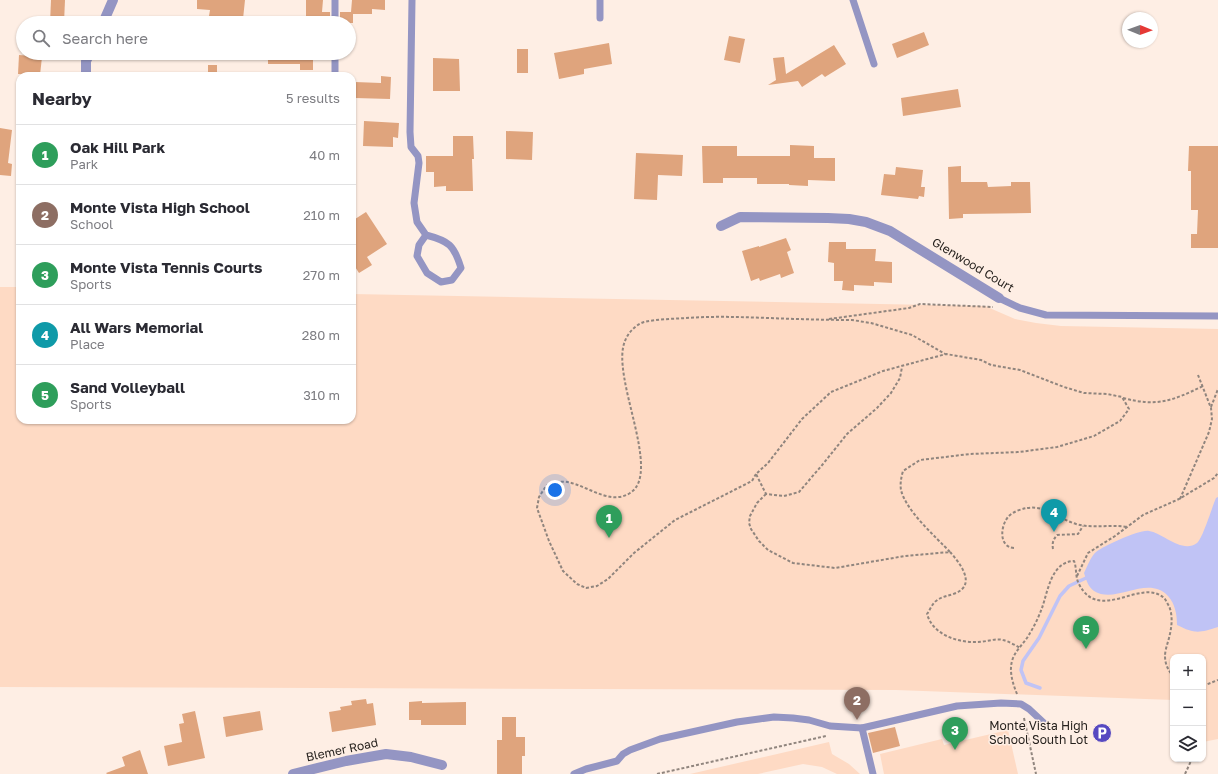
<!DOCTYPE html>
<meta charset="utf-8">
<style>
body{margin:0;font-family:"Golos Text",sans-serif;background:#f7f7f7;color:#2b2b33}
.controls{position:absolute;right:12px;bottom:12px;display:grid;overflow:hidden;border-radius:8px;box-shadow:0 1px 3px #0004}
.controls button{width:36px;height:36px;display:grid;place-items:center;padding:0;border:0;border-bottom:1px solid #e1e1e2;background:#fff;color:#2b2b33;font:20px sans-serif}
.compass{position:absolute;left:1122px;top:12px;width:36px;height:36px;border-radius:50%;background:#fff;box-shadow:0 1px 3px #0004;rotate:91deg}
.you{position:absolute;left:555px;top:490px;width:14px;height:14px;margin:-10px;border:3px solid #fff;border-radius:50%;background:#1a73e8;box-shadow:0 0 0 6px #1a73e833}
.badge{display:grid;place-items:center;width:26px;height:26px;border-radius:50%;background:#5749c1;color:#fff;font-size:13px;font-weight:700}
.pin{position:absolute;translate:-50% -33px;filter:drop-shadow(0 1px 2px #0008)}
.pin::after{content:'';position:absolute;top:21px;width:14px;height:12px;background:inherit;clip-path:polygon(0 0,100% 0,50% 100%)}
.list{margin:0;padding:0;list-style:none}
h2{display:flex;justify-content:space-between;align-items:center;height:52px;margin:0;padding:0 16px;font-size:17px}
h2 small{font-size:13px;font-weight:400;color:#7c7c81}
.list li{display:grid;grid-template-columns:26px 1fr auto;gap:12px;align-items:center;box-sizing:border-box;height:60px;padding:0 16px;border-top:1px solid #e1e1e2}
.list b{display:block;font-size:15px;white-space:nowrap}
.list p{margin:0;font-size:13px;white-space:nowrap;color:#7c7c81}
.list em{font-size:13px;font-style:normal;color:#7c7c81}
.icon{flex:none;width:22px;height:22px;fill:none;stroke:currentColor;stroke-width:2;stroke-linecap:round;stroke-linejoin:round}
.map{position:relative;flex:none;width:1218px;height:774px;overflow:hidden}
.search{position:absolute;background:#fff;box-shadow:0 1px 3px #0004;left:16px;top:16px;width:340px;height:44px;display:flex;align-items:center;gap:10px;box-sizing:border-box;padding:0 14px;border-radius:22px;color:#7c7c81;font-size:15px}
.panel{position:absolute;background:#fff;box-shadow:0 1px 3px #0004;left:16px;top:72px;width:340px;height:352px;border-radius:12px}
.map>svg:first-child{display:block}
</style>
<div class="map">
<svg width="1218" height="774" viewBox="0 0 1218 774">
<rect width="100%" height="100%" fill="#feeee4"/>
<!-- green -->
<g fill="#fedac4">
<path d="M0,287H20V420H352V294L985,306L1015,319L1036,323L1061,326L1218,329V739L1203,742V657H1173V700L896,690L0,687Z"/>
<path d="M1008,730L1018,774H884L880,754L942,739L944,745Z"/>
<path d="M829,742L832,754L849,764L860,774H837L822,767L803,764L758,774H690Z"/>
</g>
<!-- water -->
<path fill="#c0c3f5" d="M1218,497V627C1199,633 1195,634 1177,625C1177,614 1175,604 1168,596C1147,574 1116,605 1094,591C1088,587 1086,579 1084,573C1087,567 1091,556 1096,552C1104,546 1140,529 1149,531C1163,533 1182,554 1197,543C1203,538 1212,507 1216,498Z"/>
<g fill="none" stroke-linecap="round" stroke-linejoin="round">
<!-- stream -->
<path stroke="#c0c3f5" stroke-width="3.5" d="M1040,688L1026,683L1021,670L1023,661L1039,638L1060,596L1069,586L1086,578"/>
</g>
<!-- building -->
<g fill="#dfa47d">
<path d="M51,0H65L64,23H50Z"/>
<path d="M197,0H245L243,19L209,16L210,10L197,9Z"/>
<path d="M306,0H323L322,12H330V23H306Z"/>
<path d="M352,0H385V10L372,9V14H353V23H340V12H351Z"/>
<path d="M924,32L929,45L897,58L892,44Z"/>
<path d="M729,36L745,39L740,63L724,60Z"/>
<path d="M609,43L612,64L584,69V74L559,79L554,53Z"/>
<path d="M834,45L846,64L825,77L822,74L802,87L798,81L768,85L776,80L773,58L784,57L786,74Z"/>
<rect x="517" y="49" width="11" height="24"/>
<path d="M268,53H313V70H300V64H268Z"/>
<path d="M19,55L42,57L40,75L18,74Z"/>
<path d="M433,58L459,59L460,91H433Z"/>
<rect x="208" y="65" width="9" height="11"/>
<path d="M381,76L391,77L390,99L355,98V82L381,83Z"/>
<path d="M958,89L961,107L903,116L901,98Z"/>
<path d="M364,121L399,123L398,138L393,137V147L363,146Z"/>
<path d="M0,128L12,130L8,163L12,164L11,176L0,175Z"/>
<path d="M506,131L533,132L532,160L506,159Z"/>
<path d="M453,136H473L474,159H472L473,191H446V186L434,187V172H426V156H453Z"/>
<path d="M790,145L814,146V158H835V181L808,180V186L789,185V184H757V178H723V183H703L702,146H737V156H790Z"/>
<path d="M1189,146H1218V248H1191V234H1197L1198,210H1191V171H1188Z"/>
<path d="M636,153L683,155L682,176L658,175L657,200L634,199Z"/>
<path d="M961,166V182H987L988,187L1011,186V182H1030L1031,213L963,214V218L949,219L948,167Z"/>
<path d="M896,167L923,170L921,187H925L924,197L919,196L918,199L881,195L884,174L895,175Z"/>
<path d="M366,212L387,244L367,257L372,265L359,273L352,262V232L356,230L352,224V221Z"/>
<path d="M786,238L791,250L787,252L794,273L781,278L780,274L760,281L759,278L751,281L742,251L759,246V247Z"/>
<path d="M829,242H846V249H876L875,261L892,262V283L874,282V286L854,285V291L842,290L843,281H834V263L828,262Z"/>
<path d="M366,699L367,704L373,703L376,725L332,732L329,712L341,710L340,707L352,705L351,701Z"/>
<path d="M422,701V703L466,702V725H421V720H409V702Z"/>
<path d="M195,711L205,758L168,766L164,746L182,742L179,724L184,723L182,714Z"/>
<path d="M260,711L263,730L226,737L223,717Z"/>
<path d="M502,717H516V737H525V756H522V774H497V740H502Z"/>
<path d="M895,727L900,746L873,753L868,733Z"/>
<path d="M140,750L148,774H107L106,773L125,766L122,757Z"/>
</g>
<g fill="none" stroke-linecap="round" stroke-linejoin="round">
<!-- path -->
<g stroke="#90857e" stroke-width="2" stroke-dasharray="3 2" stroke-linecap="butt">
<path d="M829,319L909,308L920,304L993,307"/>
<path d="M1123,398C1157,407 1172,401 1203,386"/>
<path d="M1211,407L1218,389"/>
<path d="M756,474L752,481L675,520L634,553L608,579L597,586L586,588L577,584L563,571L549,541L537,508L539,497L546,486C550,484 554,482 558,482C580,478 607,508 630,493C663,473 610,376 625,341C628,333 635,325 644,322C657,319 672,319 686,318C713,316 740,317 768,318C796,319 824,320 852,320L871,323L912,335L945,354"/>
<path d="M766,494L757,503L750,516L749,523L751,529L759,541L768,550L793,563L835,568L905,556L950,552C936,537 906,511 901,490C900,484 901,478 903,471L920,460L970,454L1019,452L1057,447L1094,436L1120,421L1129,409L1122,397L1107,394L1084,393L1064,387L1020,370L991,365L981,360L946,354L883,371L831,392L802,419L768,463L756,474L766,494L784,496L799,492L823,464L847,434L877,408L891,393L900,378L902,367"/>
<path d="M1180,499L1209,432L1212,419L1211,408L1198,375"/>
<path d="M1014,548C999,547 1000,527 1008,517C1012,512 1021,509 1027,508C1046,505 1059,519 1076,524C1094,529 1110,524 1128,527"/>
<path d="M1053,549C1052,543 1053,540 1057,535L1078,534L1083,526"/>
<path d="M950,552C959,562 977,584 956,593C949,596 942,596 936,601C932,604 930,610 927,614C933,635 958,643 978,642C986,642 995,638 1003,640C1008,641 1015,645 1020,648"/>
<path d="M1077,576L1088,553L1115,536L1143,515L1179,499L1214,478L1218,473"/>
<path d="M1203,686L1218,680"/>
<path d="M1017,694C1013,684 1009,672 1012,661C1015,650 1025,643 1030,633C1035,625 1039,616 1042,608C1048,591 1051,562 1074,561C1077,568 1075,577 1079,584C1099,624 1141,577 1164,598C1166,600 1167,603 1169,606C1174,618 1171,632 1167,645C1166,648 1165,653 1165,656C1165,664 1168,670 1173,676"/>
<path d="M1024,718L1036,774"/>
<path d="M657,774L826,736"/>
<path d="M1185,774L1191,761"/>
</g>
<!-- lane -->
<g stroke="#9495c3" stroke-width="7">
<path d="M412,0L410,132L411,147L418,156L419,163L414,203L417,222L426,235C449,241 454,245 461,268L452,280L441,282L427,273L417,256L419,245L426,235"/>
<path d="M600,0V18"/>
<path d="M853,0L874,64"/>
<path d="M335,23V0"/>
<path d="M335,76V53"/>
<path d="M999,298L1020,308L1046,315L1218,316"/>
<path d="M862,728L873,774"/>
<path d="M574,774L586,769L617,761L623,754L630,750L660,739L737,722L759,719L774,717L793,718L809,720L830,726L862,728L957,706L1001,703L1021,704L1029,709L1044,723"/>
</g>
<!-- street -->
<g stroke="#9495c3" stroke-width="10">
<path d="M103,23L113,0"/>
<path d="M86,76V61L90,53"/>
<path d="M721,226L740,217L828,218L849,219L866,222L890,231L999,298"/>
<path d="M293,774L346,761L386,754L411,757L442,765"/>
</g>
</g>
<!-- icons -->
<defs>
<symbol id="parking-disc" viewBox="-11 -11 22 22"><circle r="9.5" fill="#5749c1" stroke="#feeee4"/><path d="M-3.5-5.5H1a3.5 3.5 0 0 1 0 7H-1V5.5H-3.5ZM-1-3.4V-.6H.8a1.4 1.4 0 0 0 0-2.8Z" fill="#fff"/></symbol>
</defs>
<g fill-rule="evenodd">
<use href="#parking-disc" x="1091" y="722" width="22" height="22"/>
</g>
<g text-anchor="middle" stroke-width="3" stroke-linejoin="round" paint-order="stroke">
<!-- street labels -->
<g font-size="12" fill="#26211d" stroke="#feeee4">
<text transform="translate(973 265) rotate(31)" y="4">Glenwood Court</text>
<text transform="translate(342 750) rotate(-12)" y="4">Blemer Road</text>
</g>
<!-- poi labels -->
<g font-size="12" fill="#26211d" stroke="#feeee4" text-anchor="end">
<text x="1088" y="730">Monte Vista High<tspan x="1088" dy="14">School South Lot</tspan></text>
</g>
</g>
</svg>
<div class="controls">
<button>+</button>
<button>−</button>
<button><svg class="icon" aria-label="layers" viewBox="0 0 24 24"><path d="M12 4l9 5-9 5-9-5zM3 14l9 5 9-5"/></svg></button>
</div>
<svg class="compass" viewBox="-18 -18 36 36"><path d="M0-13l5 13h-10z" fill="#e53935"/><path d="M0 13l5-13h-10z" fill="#7c7c81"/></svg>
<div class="you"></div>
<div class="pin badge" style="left:609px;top:538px;background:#2e9e5b">1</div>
<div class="pin badge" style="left:857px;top:720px;background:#8d6e63">2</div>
<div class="pin badge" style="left:955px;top:750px;background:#2e9e5b">3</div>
<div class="pin badge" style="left:1054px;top:532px;background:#0f9aa8">4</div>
<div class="pin badge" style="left:1086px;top:649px;background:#2e9e5b">5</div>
<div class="search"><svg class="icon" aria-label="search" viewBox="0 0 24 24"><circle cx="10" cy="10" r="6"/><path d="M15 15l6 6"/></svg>Search here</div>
<section class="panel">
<h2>Nearby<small>5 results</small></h2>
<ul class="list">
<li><span class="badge" style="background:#2e9e5b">1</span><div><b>Oak Hill Park</b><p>Park</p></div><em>40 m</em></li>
<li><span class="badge" style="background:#8d6e63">2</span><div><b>Monte Vista High School</b><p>School</p></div><em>210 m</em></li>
<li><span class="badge" style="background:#2e9e5b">3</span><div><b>Monte Vista Tennis Courts</b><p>Sports</p></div><em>270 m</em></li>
<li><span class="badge" style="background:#0f9aa8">4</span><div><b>All Wars Memorial</b><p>Place</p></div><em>280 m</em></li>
<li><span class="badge" style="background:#2e9e5b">5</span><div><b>Sand Volleyball</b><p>Sports</p></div><em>310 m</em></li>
</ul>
</section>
</div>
